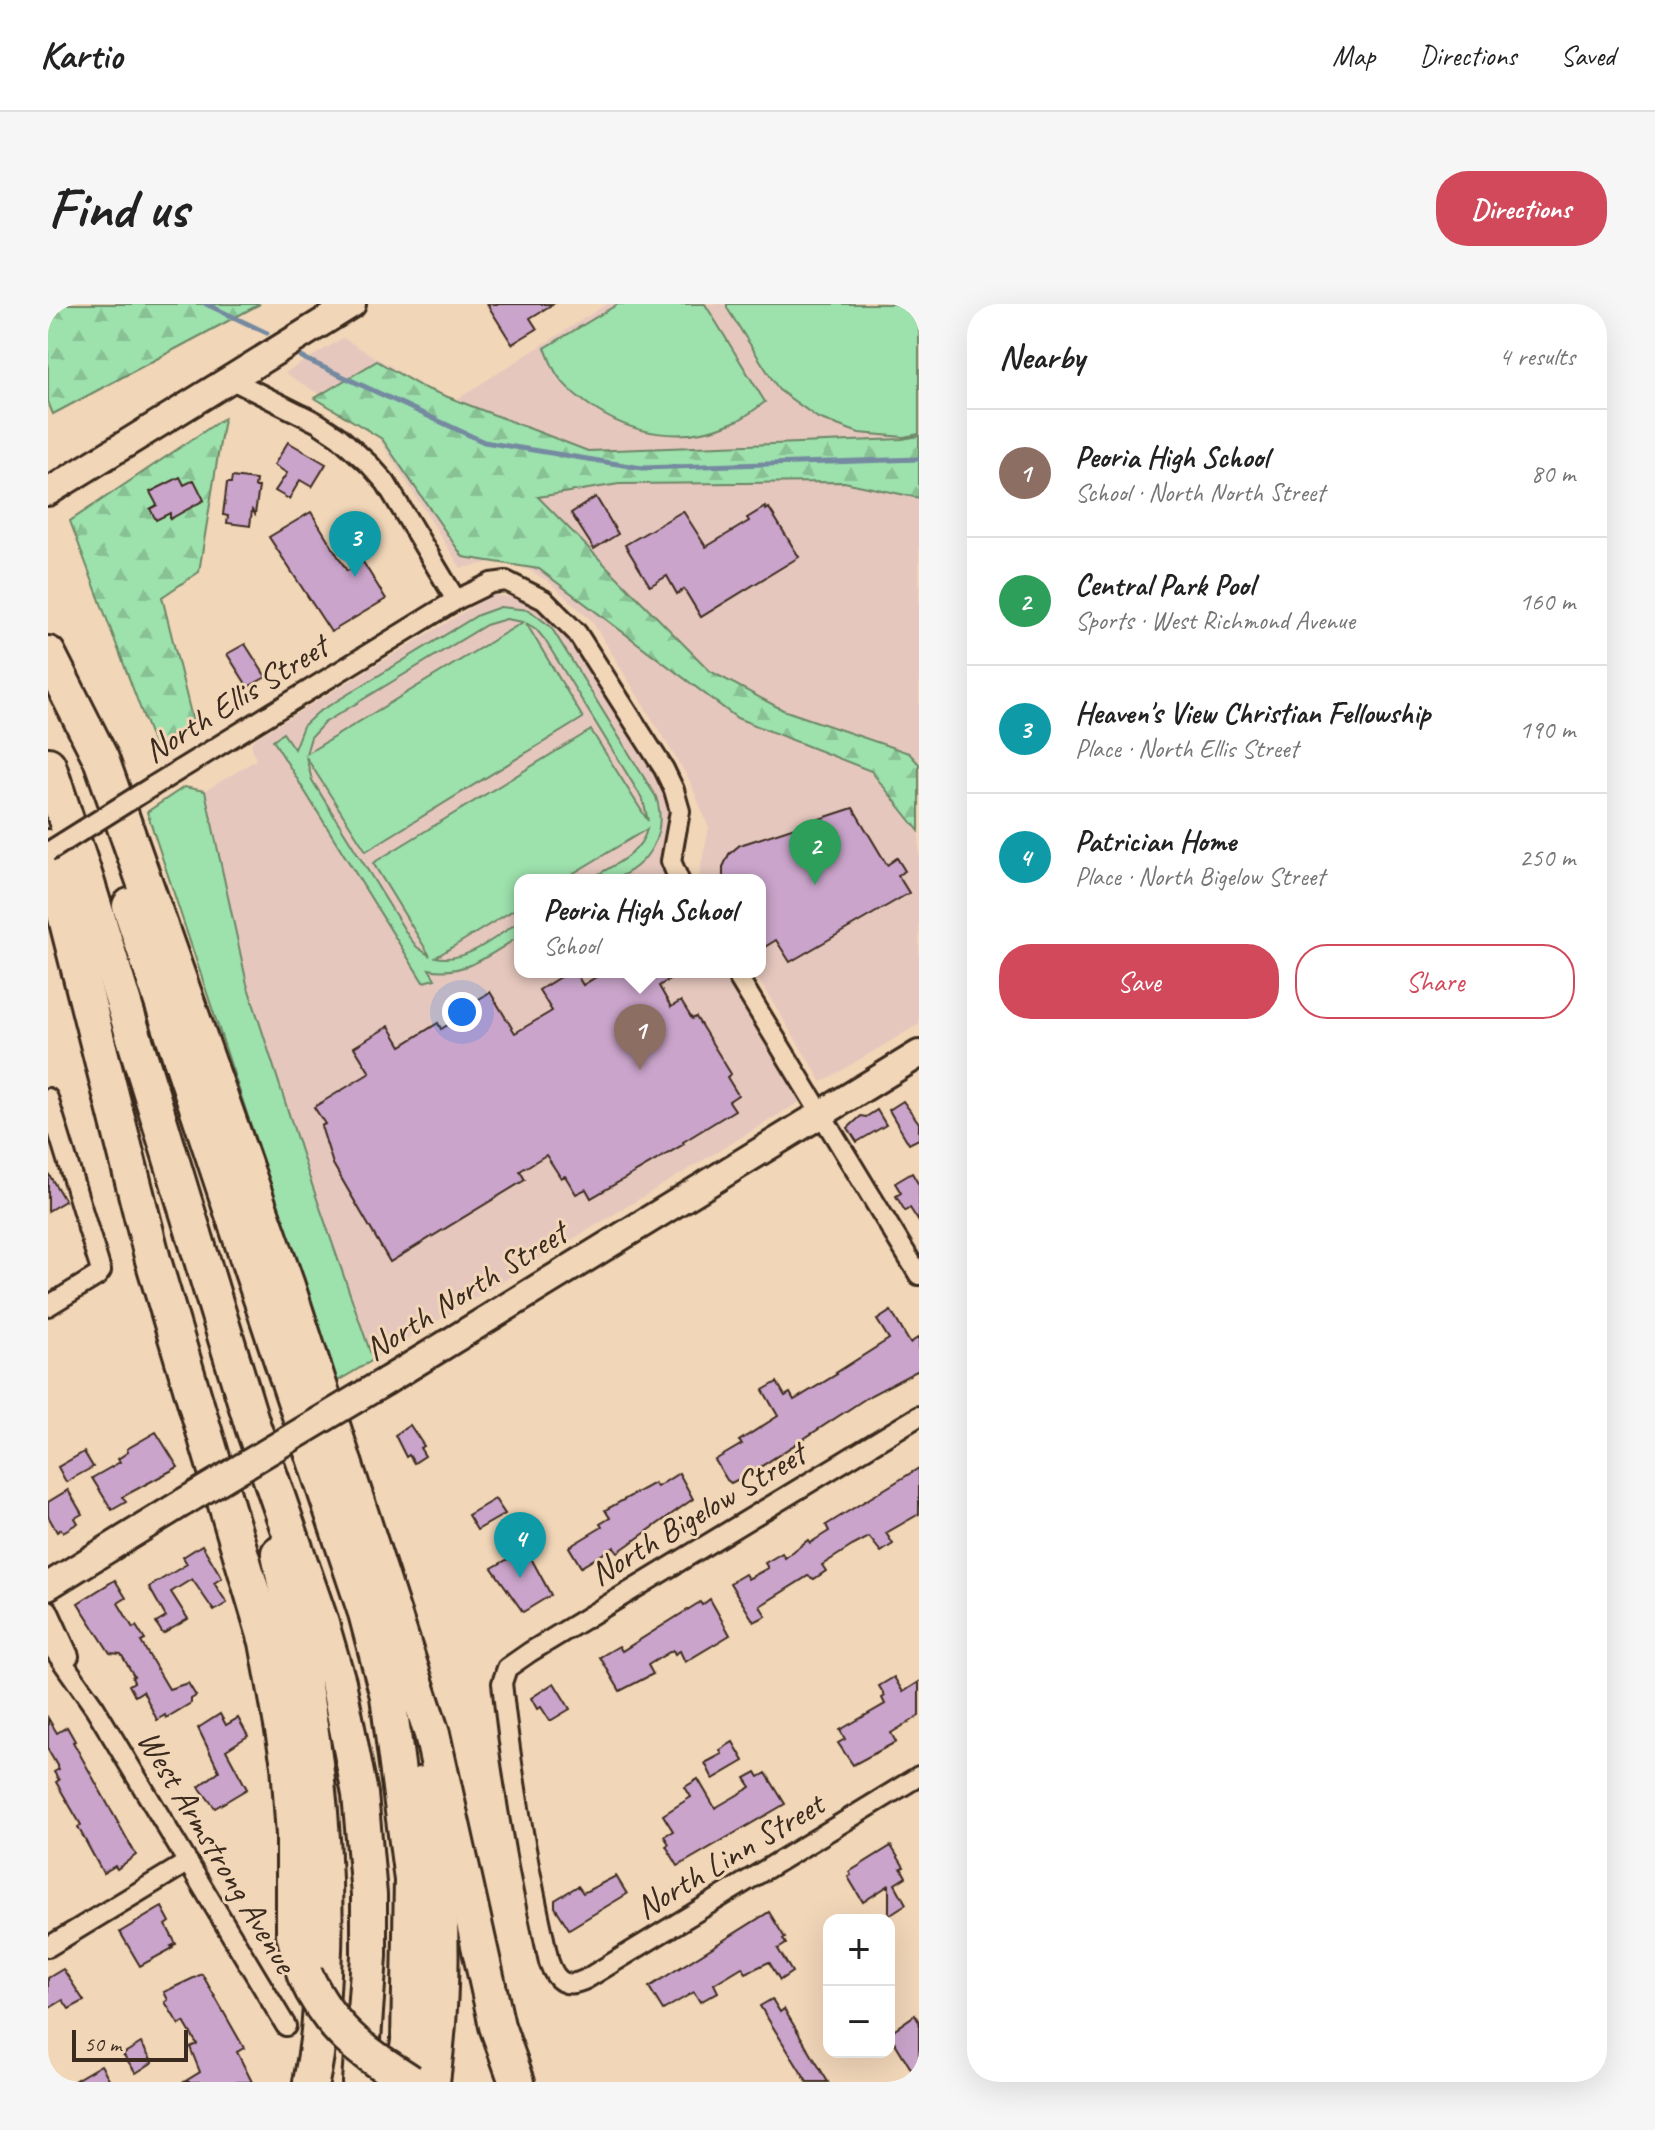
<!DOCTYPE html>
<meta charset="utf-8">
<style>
body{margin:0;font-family:Caveat,sans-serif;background:#f6f6f6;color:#222}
.controls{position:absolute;right:24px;bottom:24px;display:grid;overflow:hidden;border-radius:16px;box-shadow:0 8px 32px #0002}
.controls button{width:72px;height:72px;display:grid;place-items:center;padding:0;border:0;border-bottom:2px solid #e0e0e0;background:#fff;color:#222;font:40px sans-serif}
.scale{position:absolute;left:24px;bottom:20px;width:116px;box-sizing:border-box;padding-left:8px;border:4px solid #3b2a1e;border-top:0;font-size:22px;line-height:28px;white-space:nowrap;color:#3b2a1e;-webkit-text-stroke:6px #f1d6b8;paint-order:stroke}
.you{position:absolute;left:414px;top:708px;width:28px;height:28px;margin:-20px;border:6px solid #fff;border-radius:50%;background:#1a73e8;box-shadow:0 0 0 12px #1a73e833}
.badge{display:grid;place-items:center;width:52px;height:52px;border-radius:50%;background:#d1495b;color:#fff;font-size:26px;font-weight:700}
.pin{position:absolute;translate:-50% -66px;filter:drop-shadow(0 2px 4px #0008)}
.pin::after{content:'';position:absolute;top:42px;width:28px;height:24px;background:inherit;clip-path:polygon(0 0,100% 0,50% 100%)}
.popup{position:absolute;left:466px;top:570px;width:252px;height:104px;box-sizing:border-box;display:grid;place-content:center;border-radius:16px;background:#fff;filter:drop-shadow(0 2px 6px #0005);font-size:26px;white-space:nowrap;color:#767676}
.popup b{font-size:30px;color:#222}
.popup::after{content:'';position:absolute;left:50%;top:100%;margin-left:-16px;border:16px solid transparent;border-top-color:#fff}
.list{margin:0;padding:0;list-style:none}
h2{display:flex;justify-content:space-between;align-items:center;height:104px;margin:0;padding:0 32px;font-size:34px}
h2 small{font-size:26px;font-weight:400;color:#767676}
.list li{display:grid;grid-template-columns:52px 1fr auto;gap:24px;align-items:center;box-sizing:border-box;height:128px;padding:0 32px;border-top:2px solid #e0e0e0}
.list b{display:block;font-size:30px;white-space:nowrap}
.list p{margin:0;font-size:26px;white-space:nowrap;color:#767676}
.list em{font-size:26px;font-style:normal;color:#767676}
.actions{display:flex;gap:16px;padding:24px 32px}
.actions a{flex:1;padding:18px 0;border:2px solid #d1495b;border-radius:32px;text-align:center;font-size:28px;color:#d1495b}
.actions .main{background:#d1495b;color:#fff}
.map{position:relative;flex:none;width:871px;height:1778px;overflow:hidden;border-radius:32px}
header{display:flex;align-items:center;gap:48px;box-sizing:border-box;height:112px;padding:0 40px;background:#fff;border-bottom:2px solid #e0e0e0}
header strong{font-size:38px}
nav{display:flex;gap:44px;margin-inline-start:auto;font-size:28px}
.intro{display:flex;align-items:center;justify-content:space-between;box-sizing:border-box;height:192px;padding:0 48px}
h1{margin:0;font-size:56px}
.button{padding:20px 36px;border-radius:32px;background:#d1495b;color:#fff;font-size:28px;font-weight:700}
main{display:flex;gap:48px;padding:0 48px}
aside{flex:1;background:#fff;border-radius:32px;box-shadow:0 8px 32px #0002}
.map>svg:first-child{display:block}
</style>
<header>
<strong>Kartio</strong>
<nav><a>Map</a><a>Directions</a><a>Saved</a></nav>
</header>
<div class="intro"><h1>Find us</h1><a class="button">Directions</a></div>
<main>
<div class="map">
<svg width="871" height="1778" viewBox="0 0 871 1778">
<defs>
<pattern id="forest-firs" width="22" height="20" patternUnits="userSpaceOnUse" patternTransform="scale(2)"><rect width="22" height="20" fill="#9de1ad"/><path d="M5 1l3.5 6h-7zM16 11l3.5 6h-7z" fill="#88c194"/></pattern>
</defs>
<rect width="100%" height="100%" fill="#f1d6b8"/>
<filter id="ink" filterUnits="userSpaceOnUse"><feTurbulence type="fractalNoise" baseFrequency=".0125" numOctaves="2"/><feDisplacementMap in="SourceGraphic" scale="16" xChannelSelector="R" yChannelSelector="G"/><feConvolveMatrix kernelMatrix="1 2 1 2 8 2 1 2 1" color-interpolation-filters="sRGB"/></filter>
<g filter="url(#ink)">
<!-- built -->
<g fill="#e5c7be">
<path d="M559,0H871V720L774,778L706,668H712V576H650L661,524L642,477L544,317L499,276L459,255L413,264L323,122L237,69L295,34L403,99Z"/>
<path d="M444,291L469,294L493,309L513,324L533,347L606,468L617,488L622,507V528L612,560L619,576H472V668H674L753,797L325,1056L261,872L199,680L157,487L208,456L203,440L208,434Z"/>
</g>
<!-- grass -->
<g fill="#9de1ad" stroke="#6c8666" stroke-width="2" fill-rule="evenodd">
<path d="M570,0H657L717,98C707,105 697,114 686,118C637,140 584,132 541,101C530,93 518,84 510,72C504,64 501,53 497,44Z"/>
<path d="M679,0H871V130L856,133L811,129L770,114L731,86L679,4Z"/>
<path d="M452,303L481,306L503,323L608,493C620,529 601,562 566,575C559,578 548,576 540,576C562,563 593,551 599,525L514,576H472V602L388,653C418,660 448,632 472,617V632C444,649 416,673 381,665L387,675L375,678L225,436L235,429L246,445L255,422L269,409L430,311ZM458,315L475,318L258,450L263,433L276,419L438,321ZM478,319L488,325L497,336L595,496L600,517L543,426L325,559L382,652L369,643L361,633L264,476L258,453L318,547L535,414Z"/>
<path d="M136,483L157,487L199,680L261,872L325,1056L288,1078L99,508Z"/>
</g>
<!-- forest -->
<g fill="url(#forest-firs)" stroke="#6c8666" stroke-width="2">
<path d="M0,0H212L5,110L0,98Z"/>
<path d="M329,57L374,83L540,147L854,135L871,132V194L796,178L571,180L490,193L662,367L735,406L861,449L871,460V527L823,467L689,414L491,265L415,253L334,135L267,94Z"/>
<path d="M176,114L151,268L114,293L145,418L108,446L22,217Z"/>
</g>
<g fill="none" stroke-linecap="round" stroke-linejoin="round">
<!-- stream -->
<g stroke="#748aa0" stroke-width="5">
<path d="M158,0L219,29"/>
<path d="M253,53L436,138L594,164L871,155"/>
</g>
</g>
<!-- building -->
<g fill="#caa4cb" stroke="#3b2a1e" stroke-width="2">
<path d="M439,0H505L482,14L489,25L464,40Z"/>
<path d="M240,138L278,160L264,183L252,176L241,195L227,187L239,169L226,161Z"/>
<path d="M132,173L136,181L146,176L156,196L122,215V209L108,216L102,205L109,201L102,188Z"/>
<path d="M184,173L208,176L207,183H211L207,210L204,206L202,222L179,219L180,212L175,211L179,179H183Z"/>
<path d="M548,193L570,230L546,245L523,209Z"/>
<path d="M717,203L718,206L721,204L751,253L653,313L636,285L629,290L619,272L602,282L577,241L635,207L658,243L701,217L699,214Z"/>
<path d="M263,208L299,267L315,258L338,295L283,328L221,233Z"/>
<path d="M197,340L218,373L200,383L179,350Z"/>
<path d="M805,504L839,561L849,554L857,567L850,571L861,589L742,658L728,636L712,646V576H675V563L681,550L692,541Z"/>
<path d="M520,668H527L535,681L556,668H633L611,682L623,703L633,697L644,715L648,713L683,770L679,773L690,791L681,797L687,806L635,838L636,840L543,894L538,885L528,890L517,872L513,874L498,851L472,867L477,876L342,958L285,860L273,822L277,820L266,803L322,769L306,743L341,722L353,742L390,719L393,725L431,702L428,697L442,688L467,729L504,707L491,686Z"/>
<path d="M855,797L871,819V835L861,840L841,806Z"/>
<path d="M829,806L838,821L809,838L800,824L813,812L818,813Z"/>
<path d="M0,869L17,897L0,907Z"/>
<path d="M864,869L871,881V918L862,904L857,907L848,892L853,889L847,879Z"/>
<path d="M843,1007L862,1039L871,1033V1066L823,1091L703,1169L683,1179L679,1176L667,1156L694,1140L691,1137L730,1112L715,1086L729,1078L737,1092L742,1089L746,1096L789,1070L788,1069L841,1035L829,1016Z"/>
<path d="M362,1121L376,1142L372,1144L377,1152L366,1159L361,1151L358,1153L347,1131Z"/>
<path d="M108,1128L130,1163L74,1193L78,1198L64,1206L44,1174L72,1158L70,1155L80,1148L79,1145Z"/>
<path d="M36,1148L45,1163L18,1178L10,1163Z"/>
<path d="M871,1164V1210L838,1229L845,1240L833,1248L821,1233L804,1242L774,1261L778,1267L766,1275L760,1272L712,1302L718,1312L706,1318L682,1279L697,1270L700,1275L720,1264L717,1259L734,1249L737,1254L760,1236L762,1239L781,1227L778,1221Z"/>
<path d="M631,1169L645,1195L570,1248L566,1243L533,1263L521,1243L554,1223L552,1220L562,1214L557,1206L606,1179L609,1183Z"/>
<path d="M20,1186L34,1210L27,1214L30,1219L15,1228L13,1225L9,1228L0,1212V1198Z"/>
<path d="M447,1195L457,1210L429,1226L420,1211Z"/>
<path d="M154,1241L174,1274L166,1279L179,1299L166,1307L144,1275L123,1288L140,1315L115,1330L108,1319L118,1313L101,1283L139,1260L135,1253Z"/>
<path d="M469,1250L474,1258L481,1254L484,1256L503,1291L475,1308L444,1264Z"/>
<path d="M67,1276L78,1294L70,1299L85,1324L88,1322L97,1336L93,1338L121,1385L140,1379L148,1392L143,1395V1399L118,1414L117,1411L109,1416L95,1387L87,1392L81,1381L86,1378L84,1373L86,1372L73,1350L62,1349L30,1299Z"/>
<path d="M662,1295L682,1331L637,1358L632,1347L627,1350L625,1346L600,1361L605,1370L572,1387L552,1353L571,1342L574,1347L652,1298L654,1301Z"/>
<path d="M846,1373L855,1388L871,1378V1412L843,1429L848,1438L805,1461L790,1439L797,1435L792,1426L837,1400L834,1394L837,1392L831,1382Z"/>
<path d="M506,1379L522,1405L502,1417L493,1403L489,1405L483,1394Z"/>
<path d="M172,1410L178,1421L190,1414L200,1432L178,1446L199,1485L167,1504L151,1483L171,1467L150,1424Z"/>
<path d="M0,1414L9,1429L19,1423L27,1437L25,1438L88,1551L69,1565L67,1562L55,1569L30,1523L33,1521L8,1478L11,1476L6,1468L11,1465L0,1446Z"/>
<path d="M685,1438L696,1457L665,1475L657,1459L674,1450L672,1446Z"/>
<path d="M708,1468L711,1473L718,1469L737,1500L630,1562L618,1542L621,1540L616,1532L625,1527L615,1511L643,1493L637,1483L650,1475L667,1504L703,1483L697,1474Z"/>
<path d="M843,1542L856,1563L853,1564L858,1573L847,1580L858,1600L841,1611V1581L815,1598L800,1573L803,1571L801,1568Z"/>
<path d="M568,1572L579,1590L521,1625L507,1603V1596L530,1582L535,1589Z"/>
<path d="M114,1603L122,1618L118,1621L128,1640L123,1642L125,1644L92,1662L72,1628Z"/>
<path d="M721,1608L737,1634L735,1635L738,1640L730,1645L744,1668L732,1676L721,1658L698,1669L694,1663L666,1680L670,1688L652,1698L646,1688L615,1706L601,1683Z"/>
<path d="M15,1665L36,1697L21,1705L15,1696L0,1705V1674Z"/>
<path d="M154,1670L196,1744L189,1748L204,1778H136L152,1768L142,1743L149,1740L136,1718L131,1721L117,1698L120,1696L116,1688Z"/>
<path d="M724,1695L732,1708L736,1705L780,1778H759L712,1702Z"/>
<path d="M867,1711L871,1718V1778L841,1729Z"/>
<path d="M93,1739L105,1758L88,1769L75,1750Z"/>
<path d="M53,1761L63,1778H24Z"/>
</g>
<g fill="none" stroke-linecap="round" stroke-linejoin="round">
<defs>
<g id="street">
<path d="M184,76L270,119L291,133L322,161L338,179L408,296"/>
<path d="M105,482L408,296L443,279L458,277L496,296L529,329L616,465L626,486L632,507L623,557L631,576"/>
<path d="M687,668L871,971"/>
<path d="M0,794L53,967L49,972L0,1002"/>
<path d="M871,1112L482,1348L459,1364L454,1379C464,1474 480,1565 501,1658C508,1678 518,1685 538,1675L871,1472"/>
<path d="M0,1306L21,1352"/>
<path d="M0,1337L47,1404L238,1722"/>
<path d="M0,1643L140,1558"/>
</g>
<g id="secondary">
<path d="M0,188L304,0"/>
<path d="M338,1077L871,750"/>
<path d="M0,1282L136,1198"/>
</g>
<g id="highway">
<path d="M0,350L53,455L239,982L384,1430L449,1722L469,1778"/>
<path d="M0,461L38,576L205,1123L271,1313L290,1378L312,1490L321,1591V1652L312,1778"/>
<path d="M0,543L105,956L219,1338L241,1460L246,1531V1630L257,1671"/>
<path d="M82,602L318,1309L340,1392L364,1576L361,1738L353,1778"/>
<path d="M231,1249C260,1391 283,1524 275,1670C273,1706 271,1742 263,1778"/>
<path d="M375,1480C396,1578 397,1679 384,1778"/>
</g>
</defs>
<!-- street casing -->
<use href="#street" stroke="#3b2a1e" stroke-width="24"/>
<!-- secondary casing -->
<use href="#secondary" stroke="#3b2a1e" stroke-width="32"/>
<!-- highway casing -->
<use href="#highway" stroke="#3b2a1e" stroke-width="40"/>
<!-- street -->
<use href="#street" stroke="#f1d6b8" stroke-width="18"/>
<!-- secondary -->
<use href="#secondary" stroke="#f1d6b8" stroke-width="26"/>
<!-- highway -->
<use href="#highway" stroke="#f1d6b8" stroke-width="34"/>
<defs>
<path id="street-bridge" d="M0,548L105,482"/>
<path id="secondary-bridge" d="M136,1198L338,1077"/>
<path id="highway-bridge" d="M257,1671C283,1727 312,1746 362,1778"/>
</defs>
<!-- street-bridge casing -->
<use href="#street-bridge" stroke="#3b2a1e" stroke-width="24" stroke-linecap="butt"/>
<!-- secondary-bridge casing -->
<use href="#secondary-bridge" stroke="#3b2a1e" stroke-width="32" stroke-linecap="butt"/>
<!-- highway-bridge casing -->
<use href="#highway-bridge" stroke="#3b2a1e" stroke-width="40" stroke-linecap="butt"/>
<!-- street-bridge -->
<use href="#street-bridge" stroke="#f1d6b8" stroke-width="18"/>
<!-- secondary-bridge -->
<use href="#secondary-bridge" stroke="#f1d6b8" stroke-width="26"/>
<!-- highway-bridge -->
<use href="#highway-bridge" stroke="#f1d6b8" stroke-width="34"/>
</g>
</g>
<g text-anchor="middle" stroke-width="6" stroke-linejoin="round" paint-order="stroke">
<!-- street labels -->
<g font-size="34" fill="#3b2a1e" stroke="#f1d6b8">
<text transform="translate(187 394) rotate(-32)" y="12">North Ellis Street</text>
<text transform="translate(417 986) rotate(-32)" y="12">North North Street</text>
<text transform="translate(649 1209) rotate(-31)" y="12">North Bigelow Street</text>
<text transform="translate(170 1547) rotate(59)" y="12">West Armstrong Avenue</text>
<text transform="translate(681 1551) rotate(-31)" y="12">North Linn Street</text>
</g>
</g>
</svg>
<div class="controls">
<button>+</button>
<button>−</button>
</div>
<div class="scale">50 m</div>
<div class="you"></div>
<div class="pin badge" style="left:592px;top:766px;background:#8d6e63">1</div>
<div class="popup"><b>Peoria High School</b>School</div>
<div class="pin badge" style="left:767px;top:581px;background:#2e9e5b">2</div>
<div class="pin badge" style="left:307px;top:273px;background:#0f9aa8">3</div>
<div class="pin badge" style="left:472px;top:1274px;background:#0f9aa8">4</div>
</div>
<aside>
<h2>Nearby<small>4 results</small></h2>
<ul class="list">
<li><span class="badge" style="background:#8d6e63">1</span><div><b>Peoria High School</b><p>School · North North Street</p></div><em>80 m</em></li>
<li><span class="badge" style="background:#2e9e5b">2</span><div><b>Central Park Pool</b><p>Sports · West Richmond Avenue</p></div><em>160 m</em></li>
<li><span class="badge" style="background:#0f9aa8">3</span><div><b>Heaven's View Christian Fellowship</b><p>Place · North Ellis Street</p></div><em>190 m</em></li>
<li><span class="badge" style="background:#0f9aa8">4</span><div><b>Patrician Home</b><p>Place · North Bigelow Street</p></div><em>250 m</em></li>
</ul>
<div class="actions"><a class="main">Save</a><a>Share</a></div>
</aside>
</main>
